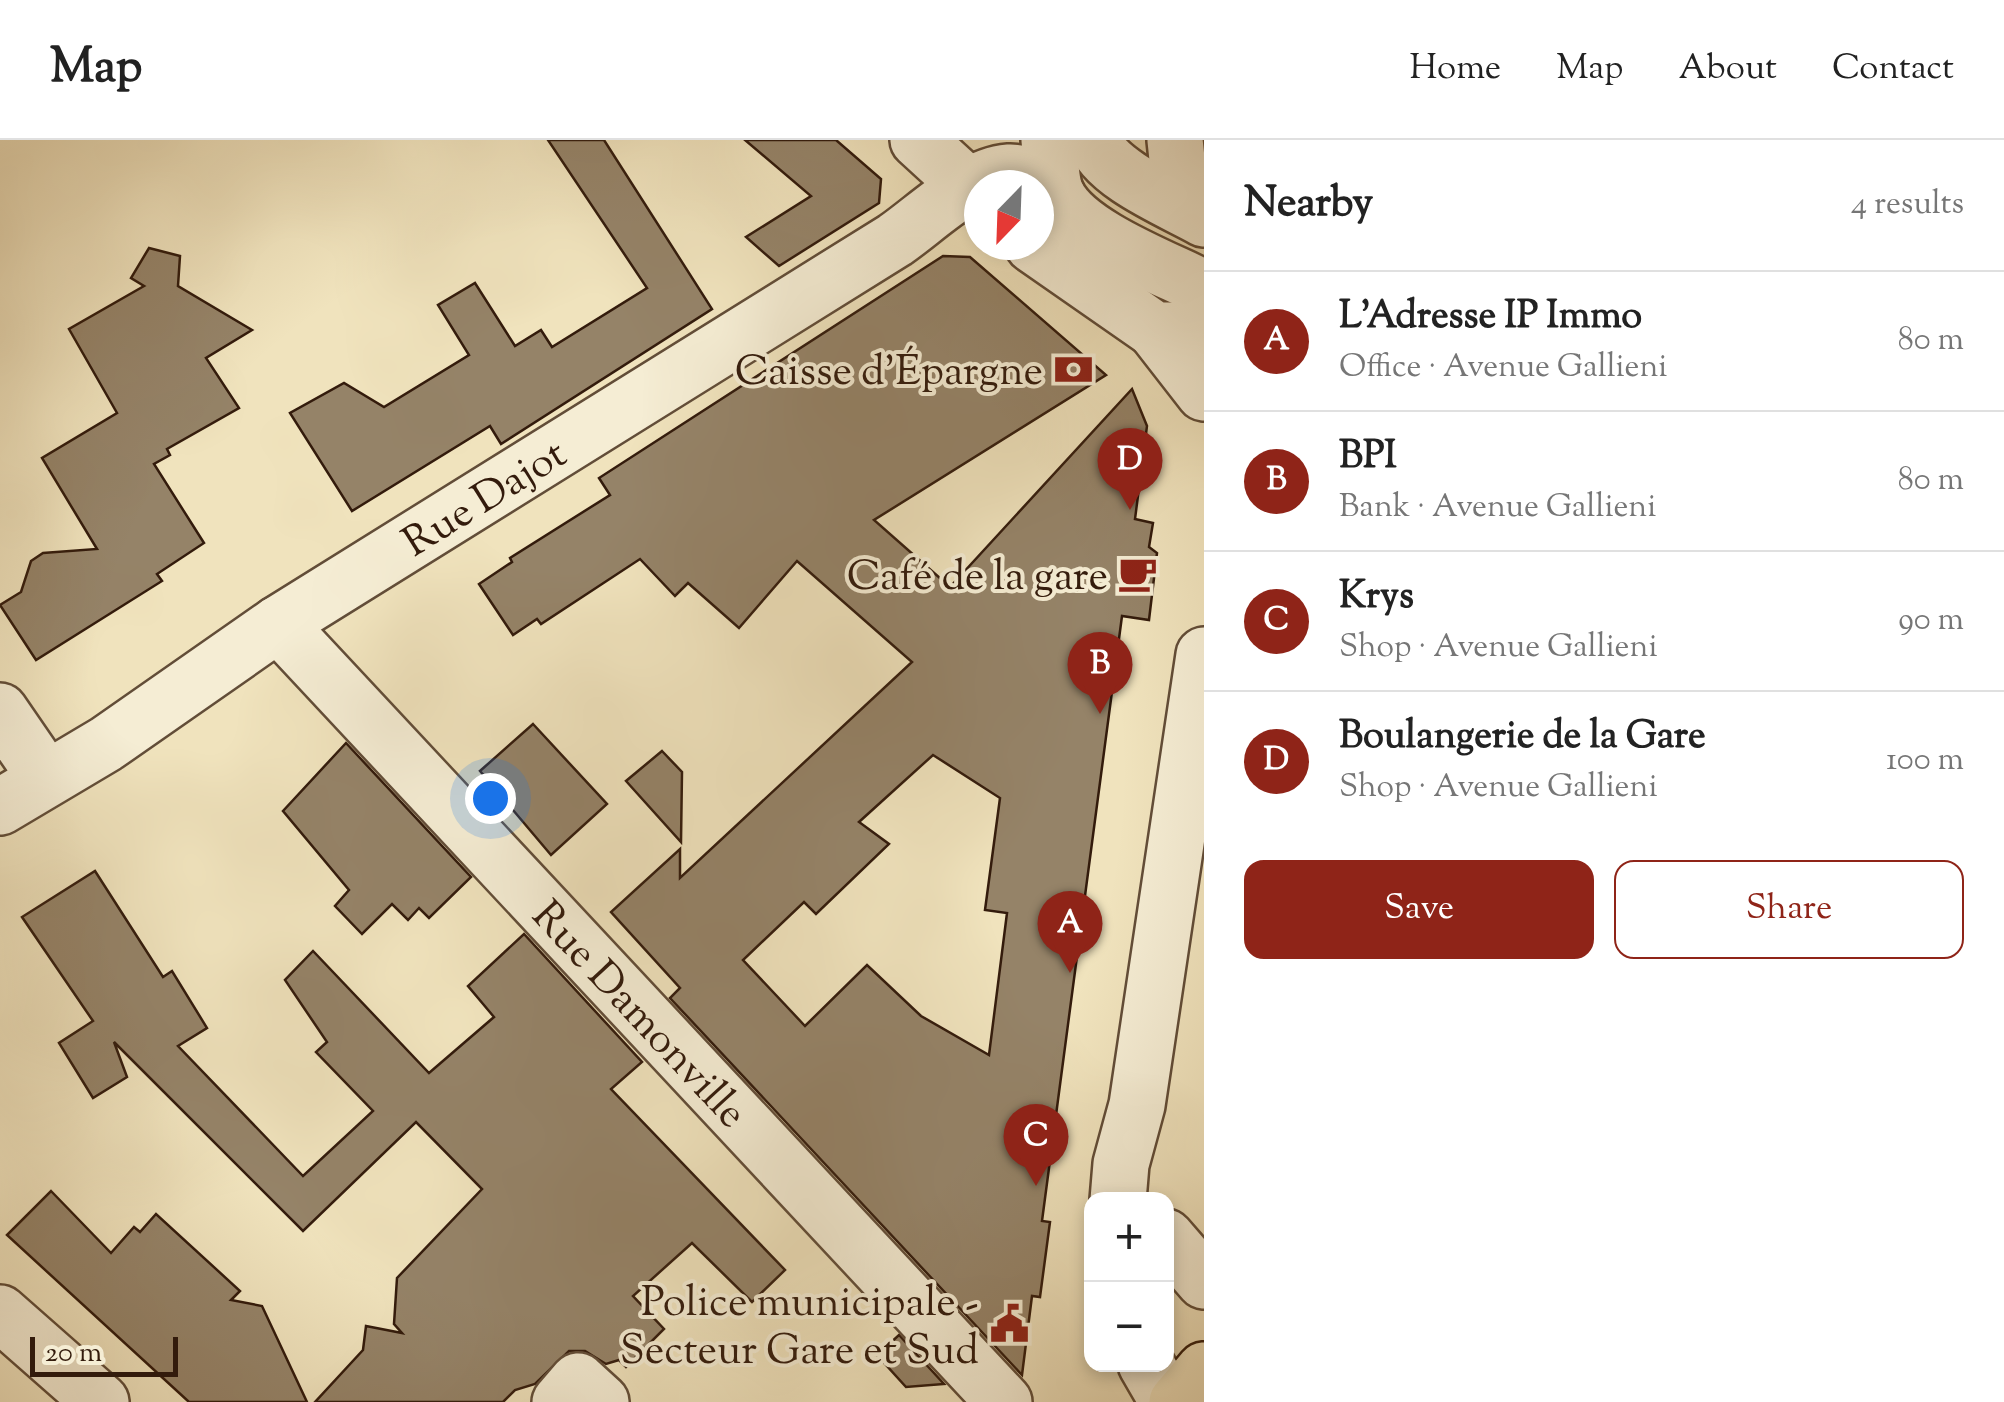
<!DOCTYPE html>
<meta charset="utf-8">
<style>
body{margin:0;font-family:"Sorts Mill Goudy",serif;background:#f2f2f2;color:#222}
.controls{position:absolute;right:30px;bottom:30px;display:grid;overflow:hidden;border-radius:20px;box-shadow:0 5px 15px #0003}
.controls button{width:90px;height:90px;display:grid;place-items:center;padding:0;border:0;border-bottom:2px solid #e0e0e0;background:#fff;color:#222;font:50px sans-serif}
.compass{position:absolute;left:964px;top:30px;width:90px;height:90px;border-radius:50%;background:#fff;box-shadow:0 5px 15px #0003;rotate:203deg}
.scale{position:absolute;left:30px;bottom:25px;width:148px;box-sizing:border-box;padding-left:10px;border:5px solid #331b0c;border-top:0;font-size:28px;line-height:35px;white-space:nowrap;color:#331b0c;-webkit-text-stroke:8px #f5edd4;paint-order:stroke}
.you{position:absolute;left:490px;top:658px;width:35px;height:35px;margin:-25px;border:8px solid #fff;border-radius:50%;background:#1a73e8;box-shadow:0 0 0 15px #1a73e833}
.badge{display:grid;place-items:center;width:65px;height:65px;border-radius:50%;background:#8f2418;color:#fff;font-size:32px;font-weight:700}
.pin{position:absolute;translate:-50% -82px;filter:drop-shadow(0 2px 5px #0008)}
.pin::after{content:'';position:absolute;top:52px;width:35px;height:30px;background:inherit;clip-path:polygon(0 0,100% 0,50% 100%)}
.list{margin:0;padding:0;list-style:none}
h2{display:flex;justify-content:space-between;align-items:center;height:130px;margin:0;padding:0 40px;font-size:42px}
h2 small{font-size:32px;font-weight:400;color:#767676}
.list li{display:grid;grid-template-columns:65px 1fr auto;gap:30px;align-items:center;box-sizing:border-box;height:140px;padding:0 40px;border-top:2px solid #e0e0e0}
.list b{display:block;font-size:38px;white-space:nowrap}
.list p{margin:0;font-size:32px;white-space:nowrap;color:#767676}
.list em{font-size:32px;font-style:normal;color:#767676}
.actions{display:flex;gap:20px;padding:30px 40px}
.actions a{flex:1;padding:22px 0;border:2px solid #8f2418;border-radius:20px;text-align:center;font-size:35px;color:#8f2418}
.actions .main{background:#8f2418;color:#fff}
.map{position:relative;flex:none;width:1204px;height:1262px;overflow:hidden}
header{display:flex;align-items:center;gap:60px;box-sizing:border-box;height:140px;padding:0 50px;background:#fff;border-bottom:2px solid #e0e0e0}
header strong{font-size:48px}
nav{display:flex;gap:55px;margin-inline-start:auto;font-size:35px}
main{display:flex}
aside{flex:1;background:#fff}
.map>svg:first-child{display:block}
</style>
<header>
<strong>Map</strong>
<nav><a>Home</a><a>Map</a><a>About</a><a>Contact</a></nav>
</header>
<main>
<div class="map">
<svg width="1204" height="1262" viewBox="0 0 1204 1262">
<rect width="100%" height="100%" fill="#f0e3bd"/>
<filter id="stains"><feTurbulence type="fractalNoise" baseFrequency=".002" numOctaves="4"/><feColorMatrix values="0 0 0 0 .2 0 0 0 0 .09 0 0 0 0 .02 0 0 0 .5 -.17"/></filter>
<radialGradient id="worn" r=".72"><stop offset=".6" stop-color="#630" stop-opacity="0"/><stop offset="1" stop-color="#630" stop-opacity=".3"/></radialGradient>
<!-- building -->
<g fill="#958368" stroke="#331b0c" stroke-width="2.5" fill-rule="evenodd">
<path d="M548,0H604L712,169L501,304L490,286L352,371L290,273L344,243L384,267L469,215L438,165L475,143L515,206L541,190L552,207L647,148Z"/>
<path d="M745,0H836L881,39L879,63L779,126L746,97L811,56Z"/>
<path d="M149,108L180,116L178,146L252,190L206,218L239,268L167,309L170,315L154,324L204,403L157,434L162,441L36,520L0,465L21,452L31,421L43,413L97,409L42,318L117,273L69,189L144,146L131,138Z"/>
<path d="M943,116L970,117L1106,235L874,380L950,447L1132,249L1147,286L1135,379L1153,383L1149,407L1157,413L1149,480L1122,476L1042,1081L1050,1082L1040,1157L1032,1156L1022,1235L670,858L680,848L611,772L680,709V738L912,522L797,421L739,488L688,443L675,456L640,419L541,484L537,479L513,495L479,444L512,422L510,418L610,355L599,338ZM933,615L1000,658L985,770L1007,773L989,915L921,876L867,825L805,886L743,820L804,762L816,774L889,704L859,682Z"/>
<path d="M533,584L607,664L551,715L480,631Z"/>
<path d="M346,603L471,737L429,778L419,768L408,780L392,764L362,794L335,766L349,750L283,671Z"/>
<path d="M662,611L682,632L681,702L626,641Z"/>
<path d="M95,731L163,837L172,831L207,888L178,906L303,1036L373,971L316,912L327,902L285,840L313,811L429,933L494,877L468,846L524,794L642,922L611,949L785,1130L752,1162L692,1103L633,1156L664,1189L626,1227L619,1220L606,1224L585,1211H569L535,1244L515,1250L503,1262H315L363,1210L366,1186L402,1193L394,1184L397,1138L482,1049L416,982L303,1091L114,902L127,937L93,958L59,903L93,881L22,777Z"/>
<path d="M51,1051L111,1113L134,1087L140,1092L156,1074L240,1151L231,1160L262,1166L307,1262H189L7,1095Z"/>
<path d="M899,1195L944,1244L906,1247L877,1215Z"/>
</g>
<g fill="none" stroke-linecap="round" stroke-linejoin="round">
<defs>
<g id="minor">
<path d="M918,0L979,56"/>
<path d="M1049,0C1051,16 1050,41 1057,55C1077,96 1165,128 1204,148"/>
<path d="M1094,0C1105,34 1172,61 1204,79"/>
<path d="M1175,0L1182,66"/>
<path d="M1033,105L1155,190H1204"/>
<path d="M1155,190L1204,253"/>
<path id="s1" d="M278,484L1004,1262"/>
<path d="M0,571L46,638"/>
<path id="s2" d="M0,667L106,604L278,484L895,100C927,78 969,35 1009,32C1027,31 1043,45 1057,55"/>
<path d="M1118,1060L1121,1024L1137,965L1204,515"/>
<path d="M1166,1097L1204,1141"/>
<path d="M0,1173L101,1262"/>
<path d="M1146,1224L1168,1262"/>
<path d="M560,1262L578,1241L601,1262"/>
</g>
<path id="major" d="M1177,1262L1204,1230"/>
</defs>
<!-- minor casing -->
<use href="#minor" stroke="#624d38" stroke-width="60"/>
<!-- major casing -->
<use href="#major" stroke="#331b0c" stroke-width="60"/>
<!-- minor -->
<use href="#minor" stroke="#f5edd4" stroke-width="55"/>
<!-- major -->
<use href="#major" stroke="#f0e3bd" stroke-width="55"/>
</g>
<!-- icons -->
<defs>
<symbol id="bank-bare" viewBox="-9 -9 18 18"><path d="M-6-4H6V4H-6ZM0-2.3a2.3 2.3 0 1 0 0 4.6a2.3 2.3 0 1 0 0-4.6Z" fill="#8f2418" stroke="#f5edd4" stroke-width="2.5" paint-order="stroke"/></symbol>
<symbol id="cafe-bare" viewBox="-9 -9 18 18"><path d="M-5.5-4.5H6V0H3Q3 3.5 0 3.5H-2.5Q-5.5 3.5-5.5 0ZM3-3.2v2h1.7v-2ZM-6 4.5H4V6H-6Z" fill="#8f2418" stroke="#f5edd4" stroke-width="2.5" paint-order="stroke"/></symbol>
<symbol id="civic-bare" viewBox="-9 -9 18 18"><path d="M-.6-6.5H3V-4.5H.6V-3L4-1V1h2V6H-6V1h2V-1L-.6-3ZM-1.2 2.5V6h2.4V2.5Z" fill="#8f2418" stroke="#f5edd4" stroke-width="2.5" paint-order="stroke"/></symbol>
</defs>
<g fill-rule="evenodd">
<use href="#bank-bare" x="1046" y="202" width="55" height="55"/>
<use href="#cafe-bare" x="1110" y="406" width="55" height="55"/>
<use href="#civic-bare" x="982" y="1156" width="55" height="55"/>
</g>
<g text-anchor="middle" stroke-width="8" stroke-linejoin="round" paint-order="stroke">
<!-- poi labels -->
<g font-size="42" fill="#331b0c" stroke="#f5edd4" text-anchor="end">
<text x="1043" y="244">Caisse d'Épargne</text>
<text x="1108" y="449">Café de la gare</text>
<text x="979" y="1175">Police municipale -<tspan x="979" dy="48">Secteur Gare et Sud</tspan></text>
</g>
<!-- street labels -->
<g font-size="42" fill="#331b0c" stroke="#f5edd4">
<text dy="15" stroke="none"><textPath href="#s2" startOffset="575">Rue Dajot</textPath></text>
<text dy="15" stroke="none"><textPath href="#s1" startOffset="532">Rue Damonville</textPath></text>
</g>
</g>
<rect width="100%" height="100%" filter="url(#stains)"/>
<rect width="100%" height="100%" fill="url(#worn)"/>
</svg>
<div class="controls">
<button>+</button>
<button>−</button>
</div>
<svg class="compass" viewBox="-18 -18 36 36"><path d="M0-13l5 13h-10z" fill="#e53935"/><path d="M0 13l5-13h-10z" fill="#767676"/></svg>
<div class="scale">20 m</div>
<div class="you"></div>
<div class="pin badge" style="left:1070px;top:833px">A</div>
<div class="pin badge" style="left:1100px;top:574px">B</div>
<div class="pin badge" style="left:1036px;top:1046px">C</div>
<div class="pin badge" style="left:1130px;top:370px">D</div>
</div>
<aside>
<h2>Nearby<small>4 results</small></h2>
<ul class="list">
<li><span class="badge">A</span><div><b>L'Adresse IP Immo</b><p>Office · Avenue Gallieni</p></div><em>80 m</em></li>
<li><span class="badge">B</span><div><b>BPI</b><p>Bank · Avenue Gallieni</p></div><em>80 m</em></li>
<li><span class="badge">C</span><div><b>Krys</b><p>Shop · Avenue Gallieni</p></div><em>90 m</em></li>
<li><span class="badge">D</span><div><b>Boulangerie de la Gare</b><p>Shop · Avenue Gallieni</p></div><em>100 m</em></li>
</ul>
<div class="actions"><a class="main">Save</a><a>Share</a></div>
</aside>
</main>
